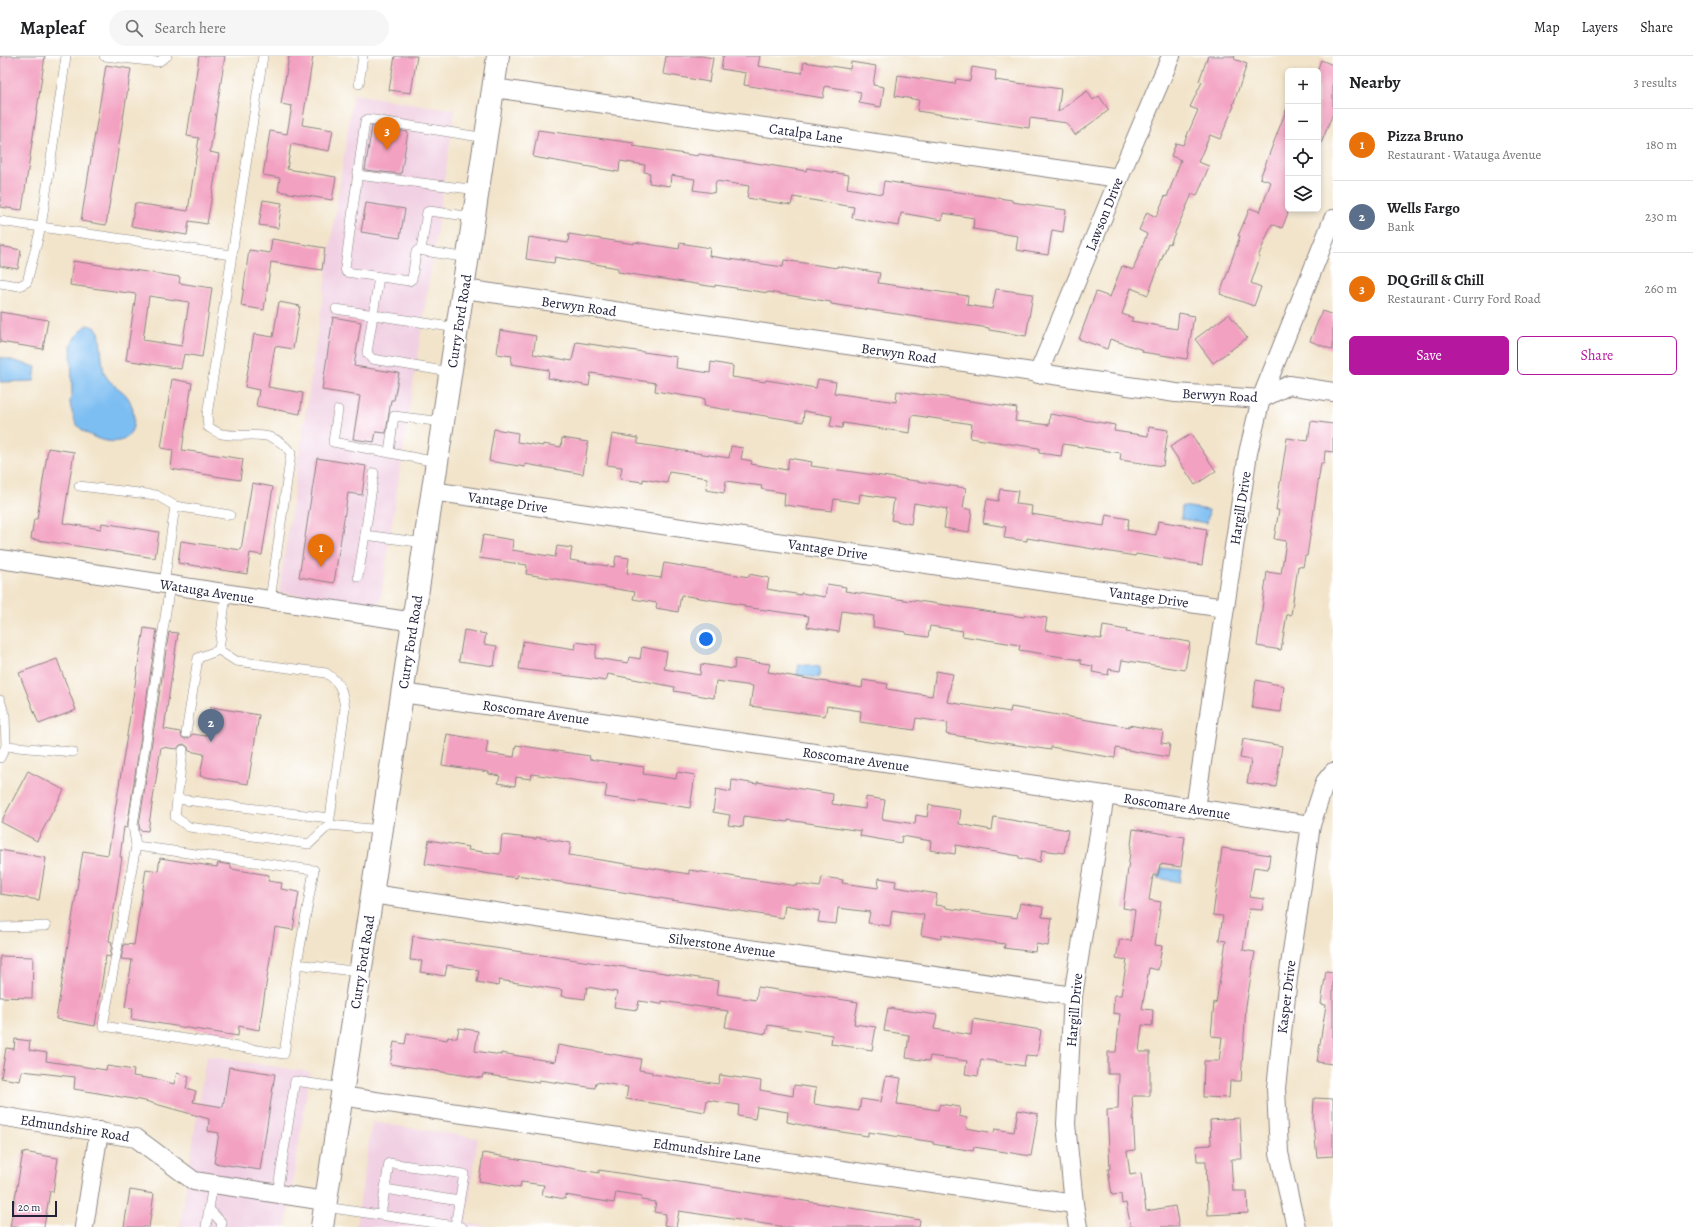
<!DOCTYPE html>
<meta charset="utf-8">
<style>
body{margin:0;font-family:Alegreya,serif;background:#f6f6f6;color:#202124}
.controls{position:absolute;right:12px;top:12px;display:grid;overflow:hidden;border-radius:6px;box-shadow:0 2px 6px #0003}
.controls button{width:36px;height:36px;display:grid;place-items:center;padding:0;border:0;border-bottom:1px solid #e0e0e0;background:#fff;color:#202124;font:20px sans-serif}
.scale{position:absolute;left:12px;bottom:10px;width:45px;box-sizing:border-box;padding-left:4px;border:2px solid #22223b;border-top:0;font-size:11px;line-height:14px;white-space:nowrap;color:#22223b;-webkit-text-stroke:3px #fff;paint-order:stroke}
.you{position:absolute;left:706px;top:583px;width:14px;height:14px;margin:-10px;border:3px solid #fff;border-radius:50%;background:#1a73e8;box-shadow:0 0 0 6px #1a73e833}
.badge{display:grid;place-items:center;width:26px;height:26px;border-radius:50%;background:#b5179e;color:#fff;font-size:13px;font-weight:700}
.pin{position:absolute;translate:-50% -33px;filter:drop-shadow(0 1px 2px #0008)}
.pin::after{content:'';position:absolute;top:21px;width:14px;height:12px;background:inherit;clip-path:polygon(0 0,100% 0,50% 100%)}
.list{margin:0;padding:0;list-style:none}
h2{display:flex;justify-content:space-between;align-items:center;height:52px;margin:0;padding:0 16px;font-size:17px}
h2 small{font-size:13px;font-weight:400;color:#757577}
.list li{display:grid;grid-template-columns:26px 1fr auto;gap:12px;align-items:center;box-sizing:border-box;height:72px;padding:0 16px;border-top:1px solid #e0e0e0}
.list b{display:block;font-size:15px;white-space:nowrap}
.list p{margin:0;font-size:13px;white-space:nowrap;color:#757577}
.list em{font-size:13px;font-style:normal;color:#757577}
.actions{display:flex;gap:8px;padding:12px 16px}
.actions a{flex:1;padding:9px 0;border:1px solid #b5179e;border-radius:6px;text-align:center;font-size:14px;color:#b5179e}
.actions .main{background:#b5179e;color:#fff}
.icon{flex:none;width:22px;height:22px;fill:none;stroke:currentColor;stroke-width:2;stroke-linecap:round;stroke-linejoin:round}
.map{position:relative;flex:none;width:1333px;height:1171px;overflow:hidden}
header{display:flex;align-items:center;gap:24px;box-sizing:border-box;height:56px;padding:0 20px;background:#fff;border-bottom:1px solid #e0e0e0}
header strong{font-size:19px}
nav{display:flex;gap:22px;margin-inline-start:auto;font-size:14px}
.search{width:280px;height:36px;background:#f6f6f6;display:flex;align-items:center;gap:10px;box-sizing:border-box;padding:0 14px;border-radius:22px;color:#757577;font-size:15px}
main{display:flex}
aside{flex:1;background:#fff}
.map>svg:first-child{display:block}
</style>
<header>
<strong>Mapleaf</strong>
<div class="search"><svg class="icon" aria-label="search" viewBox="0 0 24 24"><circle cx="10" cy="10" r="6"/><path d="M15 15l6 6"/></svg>Search here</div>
<nav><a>Map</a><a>Layers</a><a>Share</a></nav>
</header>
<main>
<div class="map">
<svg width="1333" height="1171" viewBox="0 0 1333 1171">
<rect width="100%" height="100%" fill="#fff"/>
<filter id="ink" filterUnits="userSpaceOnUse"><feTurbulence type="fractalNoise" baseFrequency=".025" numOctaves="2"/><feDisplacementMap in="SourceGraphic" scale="8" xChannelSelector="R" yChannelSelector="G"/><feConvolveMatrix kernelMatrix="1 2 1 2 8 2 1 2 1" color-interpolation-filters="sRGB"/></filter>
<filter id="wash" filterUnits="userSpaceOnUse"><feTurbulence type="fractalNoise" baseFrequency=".012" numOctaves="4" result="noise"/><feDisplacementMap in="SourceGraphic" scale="16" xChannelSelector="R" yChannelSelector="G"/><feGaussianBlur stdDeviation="0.9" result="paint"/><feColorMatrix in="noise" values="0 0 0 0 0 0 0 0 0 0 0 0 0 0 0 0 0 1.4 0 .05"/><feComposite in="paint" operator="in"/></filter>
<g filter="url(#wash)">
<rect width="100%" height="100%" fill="#f2e4ca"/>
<!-- built -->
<g fill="#f1d0e3">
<path d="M353,38L455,54L379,552L279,536Z"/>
<path d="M206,1000L310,1016L286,1171H180Z"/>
<path d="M372,1066L478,1082L466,1167L489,1171H356Z"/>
</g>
<!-- water -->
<g fill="#7dbef2" stroke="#507096">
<path d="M87,269L95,271L99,276C101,287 102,307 104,316C107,325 116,330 123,336C133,344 137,364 131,376C122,394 91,383 80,372C75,368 74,362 72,356C70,349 69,345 72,338L71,290L75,281Z"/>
<path d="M0,301L36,311L34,325L0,326Z"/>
<path d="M1182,450L1209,454L1207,467L1181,463Z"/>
<path d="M799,608L820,611L819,622L797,619Z"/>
<path d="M1162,812L1182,814L1180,826L1157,822Z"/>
</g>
<g id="blocks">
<!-- building -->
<g fill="#f3a1c1" fill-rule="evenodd">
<path d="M0,0H45L22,154L0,151Z"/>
<path d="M199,0H225L210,96L219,98L207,168L189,165L187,179L131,170L135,147L188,155L199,82L187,80Z"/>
<path d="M289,0H313L302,69L333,74L329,95L291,88L287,113L336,121L332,144L278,135L280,122L263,119L270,75L287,78L292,50L281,48Z"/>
<path d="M395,0H417L411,37L389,34Z"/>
<path d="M666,0H702L713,2L709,26L663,18Z"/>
<path d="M723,0H760L758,10L802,17L804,6L850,13L851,6L876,10L873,29L884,31L881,51L859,47L861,36L825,30L823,42L744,29L746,17L721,13Z"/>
<path d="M1208,0H1235L1234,3L1247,8L1233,49L1234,50L1220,83L1210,79L1198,106L1209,110L1197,140L1192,138L1170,188L1168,187L1148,239L1131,232L1122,258L1133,262L1131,265L1177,273L1179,257L1194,260L1187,303L1142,296L1143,294L1110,283L1107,293L1079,283L1096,236L1110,241L1122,210L1133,214L1147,178L1139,174L1147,156L1156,161L1165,140L1167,141L1181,104L1171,100L1176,87L1183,89L1198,54L1190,51L1202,26L1199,25Z"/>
<path d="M1321,4L1333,9V57L1319,93L1318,12Z"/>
<path d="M106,9L131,13L106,169L81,165Z"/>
<path d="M972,11L996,15L995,24L1061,33L1058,56L1087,35L1093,44L1099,40L1109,54L1075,79L1067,67L1030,62L1029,72L917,55L919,44L895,40L898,19L955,28L956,23L970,25Z"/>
<path d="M1287,52L1288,157L1282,172L1272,168L1258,201H1260L1251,227L1261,231L1254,250L1220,238L1240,180H1238L1250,152L1260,156L1271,126L1260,122Z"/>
<path d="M372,70L408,76L401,118L365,114Z"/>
<path d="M538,74L634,87L633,90L698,100L699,98L806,115L807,112L849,119L847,132L882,138L884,125L1012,144V146L1066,154L1063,176L1052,174L1048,199L1016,194L1018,180L973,173L974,162L943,157L942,164L901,157L899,170L852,162L854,151L793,141L791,149L747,142L749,130L716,125L714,137L693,134L695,123L671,119L670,130L649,127L650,117L644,116L645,109L620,105L619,116L533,101Z"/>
<path d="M263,144L282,147L278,172L259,169Z"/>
<path d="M366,147L405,153L400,182L361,176Z"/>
<path d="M569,178L634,188V186L679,193L680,187L710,192L709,200L783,211L784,204L837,212V210L880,217L878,227L968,240L967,249L992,253L996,233L1033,238L1026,280L989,274V272L831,248V246L768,236V237L715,229V231L618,216V212L555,201L554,207L526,203L529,181L568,187Z"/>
<path d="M272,183L325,192L322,214L271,206L264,254L241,250L249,194L270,197Z"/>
<path d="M0,190L21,194L18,213L0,210Z"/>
<path d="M73,205L180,221L179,227L212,232L202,301L184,298L181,313L126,304L136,238L70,229ZM149,240L189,246L182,290L143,284Z"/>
<path d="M279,246L300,250L293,293L275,290L268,331L303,337L300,358L256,350L259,334L245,331L254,278L273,281Z"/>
<path d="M1322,255L1333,259V294L1310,285Z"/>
<path d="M0,256L48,264L43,293L0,286Z"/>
<path d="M1229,258L1247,282L1213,307L1195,283Z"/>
<path d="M333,261L361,266L354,310L399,317L394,344H391L386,377L376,376L374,386L353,383L360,340L322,334Z"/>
<path d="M500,274L536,280L533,298L572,305L576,286L677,301L676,312L710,317L711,306L733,310L732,321L765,326L766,324L816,332L818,323L836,326L834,337L868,342L896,346L897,335L924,339V338L1017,352L1015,365L1049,369L1050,358L1115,369L1114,375L1148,380L1149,371L1168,374L1163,410L1120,404L1121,397L1063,388L1061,400L1039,397V392L970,382L972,368L912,359L910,377L843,367L842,372L830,370L832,360L804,355L803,366L704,350L705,343L655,335L656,327L591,317L589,330L548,322L549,314L511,308L512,300L497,298Z"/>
<path d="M172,323L192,327L182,394L243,403L240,424L171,413L173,394L161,392Z"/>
<path d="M1311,365L1333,368V396L1325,395L1324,407H1321L1307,500H1305L1303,511L1298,510L1291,559L1287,558L1281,594L1257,590L1267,516L1281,518L1286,485L1274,483L1279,454H1276L1287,382L1308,385Z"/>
<path d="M494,373L518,377L517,386L543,390V388L561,391L562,382L588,386L583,418L525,408V411L489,405Z"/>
<path d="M612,378L638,382V388L729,402L731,390L743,392L741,403L752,405L751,408L787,414L789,402L812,406L811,410L966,432L963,452L972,454L969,476L944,472L947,453L914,447L911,468L891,464L894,443L860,438L859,447L834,443L832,455L784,449L785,437L761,433L762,430L726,425L724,437L706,434L707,422L669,416L667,427L643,423V426L620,423L622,411L607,409Z"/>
<path d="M1191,378L1216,415L1195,429L1170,391Z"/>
<path d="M48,392L74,396L63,467L101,473L102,467L159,476L155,502L31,483L34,463H37Z"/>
<path d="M317,402L366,410L362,439L348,437L334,527L299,521Z"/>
<path d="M252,427L273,431L262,499L250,497L247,518L178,507L181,485L241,494Z"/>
<path d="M1000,433L1018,435L1016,448L1032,450L1031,458L1104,470L1106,459L1129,463L1127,474L1156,479L1158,465L1207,473L1202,509L1136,498L1135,500L1027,482V485L1004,482L1006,471L983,467L987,443L998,445Z"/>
<path d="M483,479L513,484L512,494L555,501L557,490L572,492L570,504L614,511L616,500L629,502L627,517L661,522L664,507L749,521V518L769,522L767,533L801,539V537L825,541L827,528L846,531L845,535L911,545L912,544L1024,561L1025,559L1047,562L1045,574L1101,583L1103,570L1127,574L1126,576L1190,586L1185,614L1122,604L1120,615L1109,613L1108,619L1092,616L1093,610L1081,608V604L1019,594L1020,589L962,580L963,575L930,570L928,581L906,578V576L873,571L874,560L842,555L839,576L807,571L809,560L744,551V549L681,539L678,556L656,552L657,547L633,543L635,536L526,518L527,509L479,502Z"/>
<path d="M144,572L157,574L127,772L124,771L120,801H122L109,885L112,886L110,901L106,900L95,970L56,963L83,795L108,799Z"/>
<path d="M464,574L486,578L484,588L497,590L494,610L459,605Z"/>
<path d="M169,576L178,577L164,673L180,676L182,681L185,683L190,681L192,678L206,680L211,651L259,659L248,728L200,720L204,698L189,695L188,691L184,688L180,689L177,693L161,691L148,775L140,774L139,769Z"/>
<path d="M523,585L575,593L576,586L597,589L595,602L628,607L629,601L640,603L642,591L667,596L664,613L700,619L701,608L734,613L735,603L770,608L768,616L862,632L863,624L888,628L887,633L932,640L936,615L953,618L947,646L1010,656L1011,651L1129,671V669L1163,675L1161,687L1170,688L1168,701L1116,692L1115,702L1051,691V694L997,686L946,678L948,667L916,662L914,674L860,666L861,655L827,650L825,660L750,650L753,630L716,625L714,642L674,635L675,631L608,618L606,625L519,613Z"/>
<path d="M57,603L76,654L39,668L19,617Z"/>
<path d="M1256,624L1284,630L1281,656L1252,652Z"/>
<path d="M447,678L488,685L486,697L514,701L516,689L590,700L589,703L644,711L643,718L676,723L677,716L695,719L690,752L639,744V746L605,741L607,729L532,718L531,723L516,721L515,730L498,727L500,720L489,718V716L442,709Z"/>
<path d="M1243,683L1282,690L1276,731L1247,727L1251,704L1240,702Z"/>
<path d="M28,715L64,734L37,785L1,766Z"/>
<path d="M732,724L757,728V726L833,738L832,748L865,753L866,741L885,744L882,763L915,768L916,759L927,761L929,749L961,754L959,768L992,774L994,761L1068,774L1064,797L1042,794L1040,806L1019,802V800L956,789L955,798L930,794L931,785L902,780L901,787L860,780L861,775L788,764V766L744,760L743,771L728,769L730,759L713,756L716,733L731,736Z"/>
<path d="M1133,773L1185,781L1181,811L1160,808L1158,819H1153L1149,844L1161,846L1155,889L1162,890L1158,914L1149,912L1142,953L1153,954L1152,970L1142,969L1139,996H1150V1040H1132L1135,1094L1127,1095L1130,1119L1141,1117L1146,1155L1175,1150L1179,1171H1131L1126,1147L1122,1148L1121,1138L1112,1139L1108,1113H1110L1107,1054L1118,1053L1119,1018H1108V996H1116L1120,958L1113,957L1114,939H1121L1127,904L1116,902L1120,883L1131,885L1135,854L1123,852Z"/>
<path d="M502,779L536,783V781L571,787L569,799L689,818V814L797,830V828L820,831L822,821L843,824L842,827L878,832L879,822L896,825L895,831L937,838L935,849L946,850V852L1017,862L1020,847L1043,851L1042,861L1052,862L1048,890L1036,888L1035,896L1004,892L1005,888L942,879L941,883L921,879L924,859L892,854L890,870L868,867L870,856L838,852L836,868L818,866L820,855L785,849L783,862L517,819V822L425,808L429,784L469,791L468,794L500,798Z"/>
<path d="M1222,792L1270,799L1268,813L1254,811L1249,841L1264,843L1262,854L1249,853L1243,894L1255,896L1246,950L1241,1025H1230L1229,1042L1203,1041L1204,1005H1219L1222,981L1211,980L1214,946L1216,947L1226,885L1219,884L1223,860L1213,859Z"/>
<path d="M0,794L46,802L39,844L0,838Z"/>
<path d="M160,802L217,811L218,807L231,809V813L269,819L268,825L282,827L281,833L299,836L293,874L275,871L259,974L239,970L238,980L131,963L133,952L125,951L132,904L121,903L124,888L134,889L146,813L158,815Z"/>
<path d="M413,880L719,925L717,938L756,944L758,931L858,946L854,968L876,971L872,994L831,988L832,979L768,969L766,978L725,971L728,955L662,945L661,948L639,945L637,954L614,951L617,936L587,931L585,943L561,940L562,934L499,924L498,930L477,926L479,914L447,909L445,920L420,916L422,905L410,904Z"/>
<path d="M0,900L33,901L32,942L0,941Z"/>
<path d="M1326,915L1333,916V1008L1317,1006L1326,949L1321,948Z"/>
<path d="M888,952L937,959L934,973L971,979L973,963L1041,974L1037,1000L1026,999L1024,1010L981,1003L978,1020L965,1018L967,1005L930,1000L929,1005L906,1002L909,979L884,975Z"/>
<path d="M459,972L478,975L475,995L501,999V997L555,1006L558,989L641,1003L639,1014L652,1016V1018L718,1028L720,1019L761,1025L760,1034L793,1040L794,1029L816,1032L814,1048L859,1055L861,1043L881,1046L886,1020L901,1022L897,1048L938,1054L940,1048L960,1051L959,1060L967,1062L966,1072L994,1077L995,1073L1014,1076L1018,1054L1038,1058L1031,1100L974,1091L973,1095L933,1088V1086L868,1076V1080L822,1073L787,1066L788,1056L757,1051L755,1063L738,1060L739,1049L707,1044L705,1056L657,1048L626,1043L628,1031L596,1026L595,1032L539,1024V1027L483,1018L482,1022L390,1008L394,986L405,988L407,977L447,984L448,981L457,982Z"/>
<path d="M15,983L30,985L29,994L47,997L46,1005L106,1014L107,1010L134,1014L133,1020L159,1024L174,1028L177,1017L189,1021L186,1032L196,1035L193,1046L223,1051L229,1011L275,1018L260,1114L214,1107L219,1077L208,1075L209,1063L145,1045L74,1033L75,1021L22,1015L20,1025L1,1022L6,992L14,993Z"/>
<path d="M1314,1042L1333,1043V1100L1317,1101L1313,1063Z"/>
<path d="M1240,1062L1242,1103H1231L1233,1135H1247L1248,1157L1208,1159L1206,1105H1197L1196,1090L1211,1089L1210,1064Z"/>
<path d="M23,1096L58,1102L53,1136L50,1135L44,1171H10Z"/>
<path d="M483,1097L599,1117V1114L897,1159V1160L920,1164L919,1171H785L679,1155L676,1171L664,1169L666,1158L654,1156L656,1146L641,1144L642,1140L616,1136L614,1147L565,1139V1143L542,1139L544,1129L521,1126L520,1132L479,1125Z"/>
<path d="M130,1134L154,1138L149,1171H124Z"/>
</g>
</g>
</g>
<g filter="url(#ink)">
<use href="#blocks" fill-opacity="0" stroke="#8a8382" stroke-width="1"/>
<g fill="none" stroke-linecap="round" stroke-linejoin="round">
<defs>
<g id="service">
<path d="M104,0L158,6L167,0"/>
<path d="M263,0L207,359L208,371C212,373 217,377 222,378C250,383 271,370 291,397L270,544"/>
<path d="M359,28L363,0"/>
<path d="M357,119L478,134"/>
<path d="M0,165L232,199"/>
<path d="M421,194L427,156L429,155L474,161"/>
<path d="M468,202L418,194L416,196L412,223L409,225L346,216L345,212L365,65L368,63L486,82"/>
<path d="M379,221L367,297L372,303L450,316"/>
<path d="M0,227L19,230L27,226L41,171L66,0"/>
<path d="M336,253L457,272"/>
<path d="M338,354L333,386L437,406"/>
<path d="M389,396L394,360L443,366"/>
<path d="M374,417L365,479L425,487"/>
<path d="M79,430L156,439L175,450L230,459"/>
<path d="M358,521L365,479"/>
<path d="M164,528L175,450"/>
<path d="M219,594L236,605L326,617C342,628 342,634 345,652L329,769L382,774"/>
<path d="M0,644L5,660L6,690L0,702"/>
<path d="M186,677L198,602L219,594L226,538"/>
<path d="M6,690L73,696"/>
<path d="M183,694L175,761L189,771L309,788L329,769"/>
<path d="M177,743L329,762"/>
<path d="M136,790L133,769L170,529"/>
<path d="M0,871L46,870"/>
<path d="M297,908L314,814L136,790L103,970L284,998L297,908L360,916"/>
<path d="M385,1133L459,1145"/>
<path d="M277,1138L295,1025L343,1032"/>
<path d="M325,1151L462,1171"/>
<path d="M209,1153L222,1167L221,1171"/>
<path d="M381,1159L389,1107L464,1118L455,1170"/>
<path d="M206,1171L213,1128"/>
</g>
<g id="minor">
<path d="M494,32L1119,122"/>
<path d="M464,233L1176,337L1261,343L1289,329L1333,336"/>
<path d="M1038,318L1119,122L1171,0"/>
<path d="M432,435L1224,552"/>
<path d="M0,503L414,566"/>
<path d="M402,637L1311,769"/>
<path d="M1195,753L1248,397L1261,343L1333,163"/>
<path d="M372,838L1073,940"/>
<path d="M341,1040L1074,1148"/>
<path d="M0,1060L136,1082L194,1125L325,1145"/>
<path d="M84,1171L99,1075"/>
<path d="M1078,1171L1074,1148L1066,1068L1073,940L1105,739"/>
<path d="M1296,1171L1279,1097L1276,1032L1288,922L1311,769L1325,726L1333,716"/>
</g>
<path id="tertiary" d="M322,1171L498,0"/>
</defs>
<!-- service casing -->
<use href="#service" stroke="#8a8382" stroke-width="10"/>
<!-- minor casing -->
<use href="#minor" stroke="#8a8382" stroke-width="20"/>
<!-- tertiary casing -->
<use href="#tertiary" stroke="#8a8382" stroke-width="24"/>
<!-- service -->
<use href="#service" stroke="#fff" stroke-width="9"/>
<!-- minor -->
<use href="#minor" stroke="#fff" stroke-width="18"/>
<!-- tertiary -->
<use href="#tertiary" stroke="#fff" stroke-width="22"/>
</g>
</g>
<g text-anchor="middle" stroke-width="4" stroke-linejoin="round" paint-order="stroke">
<!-- street labels -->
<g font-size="14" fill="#22223b" stroke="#fff">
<text transform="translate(806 77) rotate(8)" y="5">Catalpa Lane</text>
<text transform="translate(1104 158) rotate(-68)" y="5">Lawson Drive</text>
<text transform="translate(579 250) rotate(8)" y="5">Berwyn Road</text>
<text transform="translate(459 265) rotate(-81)" y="5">Curry Ford Road</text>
<text transform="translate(899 297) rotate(8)" y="5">Berwyn Road</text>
<text transform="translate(1220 339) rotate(3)" y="5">Berwyn Road</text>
<text transform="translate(508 446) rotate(8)" y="5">Vantage Drive</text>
<text transform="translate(1240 452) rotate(-81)" y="5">Hargill Drive</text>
<text transform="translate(828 493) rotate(8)" y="5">Vantage Drive</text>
<text transform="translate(207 535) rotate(9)" y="5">Watauga Avenue</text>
<text transform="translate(1149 541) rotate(8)" y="5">Vantage Drive</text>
<text transform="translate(410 586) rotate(-81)" y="5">Curry Ford Road</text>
<text transform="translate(536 656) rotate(8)" y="5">Roscomare Avenue</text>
<text transform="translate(856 703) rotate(8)" y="5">Roscomare Avenue</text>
<text transform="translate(1177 750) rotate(9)" y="5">Roscomare Avenue</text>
<text transform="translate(722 889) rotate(8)" y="5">Silverstone Avenue</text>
<text transform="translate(362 906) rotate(-81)" y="5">Curry Ford Road</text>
<text transform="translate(1286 941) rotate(-83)" y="5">Kasper Drive</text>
<text transform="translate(1074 954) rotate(-85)" y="5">Hargill Drive</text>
<text transform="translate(75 1072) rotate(9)" y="5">Edmundshire Road</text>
<text transform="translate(707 1094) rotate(8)" y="5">Edmundshire Lane</text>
</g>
</g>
</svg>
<div class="controls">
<button>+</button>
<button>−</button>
<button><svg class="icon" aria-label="locate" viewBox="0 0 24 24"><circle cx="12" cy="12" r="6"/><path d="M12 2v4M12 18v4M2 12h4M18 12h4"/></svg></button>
<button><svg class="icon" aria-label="layers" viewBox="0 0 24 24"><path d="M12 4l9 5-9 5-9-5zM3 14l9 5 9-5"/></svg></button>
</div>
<div class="scale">20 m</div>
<div class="you"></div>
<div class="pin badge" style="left:321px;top:511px;background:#e8710a">1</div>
<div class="pin badge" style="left:211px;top:686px;background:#5c6f8a">2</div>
<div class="pin badge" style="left:387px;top:94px;background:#e8710a">3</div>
</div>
<aside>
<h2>Nearby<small>3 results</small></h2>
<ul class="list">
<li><span class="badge" style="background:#e8710a">1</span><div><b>Pizza Bruno</b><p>Restaurant · Watauga Avenue</p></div><em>180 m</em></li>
<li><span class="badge" style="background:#5c6f8a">2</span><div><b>Wells Fargo</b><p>Bank</p></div><em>230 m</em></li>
<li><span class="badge" style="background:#e8710a">3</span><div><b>DQ Grill &amp; Chill</b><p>Restaurant · Curry Ford Road</p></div><em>260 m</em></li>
</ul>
<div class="actions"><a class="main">Save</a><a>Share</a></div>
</aside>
</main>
